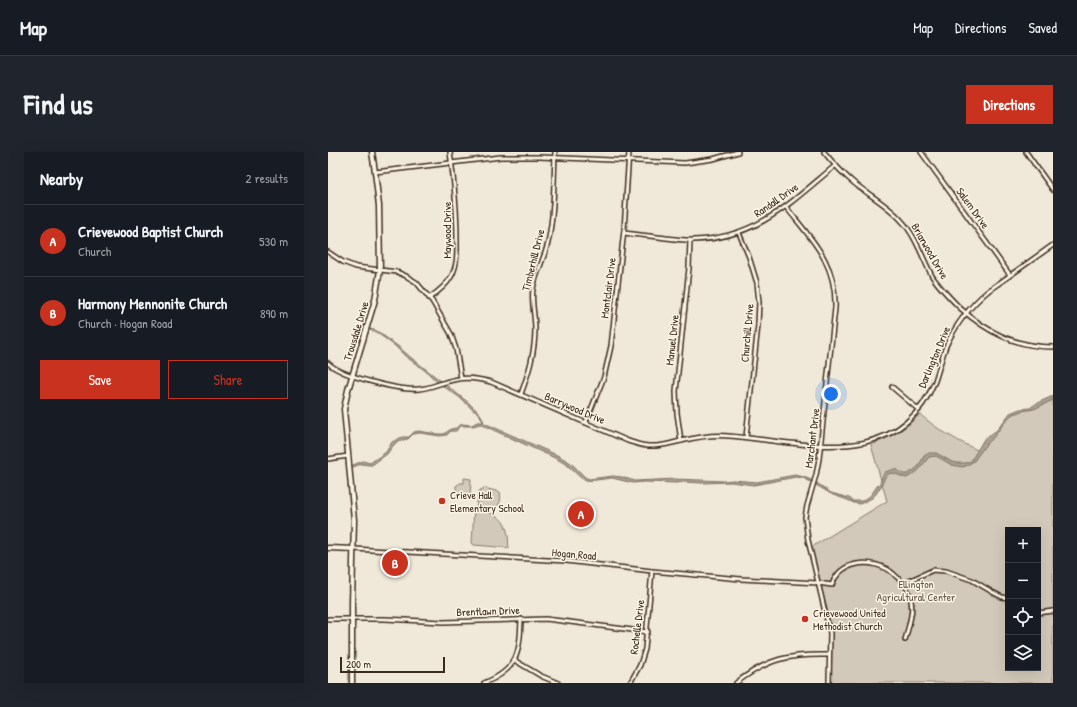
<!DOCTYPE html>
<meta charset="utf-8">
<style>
body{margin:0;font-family:"Patrick Hand",sans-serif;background:#20242c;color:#f1f3f6}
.controls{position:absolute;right:12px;bottom:12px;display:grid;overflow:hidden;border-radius:0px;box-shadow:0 4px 16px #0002}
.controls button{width:36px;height:36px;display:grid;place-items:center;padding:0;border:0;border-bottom:1px solid #363941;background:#171b24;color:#f1f3f6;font:20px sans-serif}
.scale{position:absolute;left:12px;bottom:10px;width:105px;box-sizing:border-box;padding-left:4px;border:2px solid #3b2a1e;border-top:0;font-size:11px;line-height:14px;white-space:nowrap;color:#3b2a1e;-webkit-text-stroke:3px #fcf5e5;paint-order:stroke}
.you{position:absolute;left:503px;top:242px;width:14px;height:14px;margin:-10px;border:3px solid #fff;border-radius:50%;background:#1a73e8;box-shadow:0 0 0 6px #1a73e833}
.badge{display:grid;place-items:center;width:26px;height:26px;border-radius:50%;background:#c8321e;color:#fff;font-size:13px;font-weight:700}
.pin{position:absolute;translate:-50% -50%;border:2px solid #fff;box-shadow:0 1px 4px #0006}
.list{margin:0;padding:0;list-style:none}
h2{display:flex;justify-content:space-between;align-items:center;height:52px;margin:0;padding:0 16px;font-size:17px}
h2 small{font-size:13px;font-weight:400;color:#9ea1a6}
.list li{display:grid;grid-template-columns:26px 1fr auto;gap:12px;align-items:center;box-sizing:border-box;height:72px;padding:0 16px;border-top:1px solid #363941}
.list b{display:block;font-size:15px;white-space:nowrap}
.list p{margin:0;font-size:13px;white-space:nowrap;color:#9ea1a6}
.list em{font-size:13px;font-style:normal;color:#9ea1a6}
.actions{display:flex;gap:8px;padding:12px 16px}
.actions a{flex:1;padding:9px 0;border:1px solid #c8321e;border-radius:0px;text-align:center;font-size:14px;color:#c8321e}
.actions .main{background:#c8321e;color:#fff}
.icon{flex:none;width:22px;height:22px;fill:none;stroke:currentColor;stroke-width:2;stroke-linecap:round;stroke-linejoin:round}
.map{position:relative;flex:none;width:725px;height:531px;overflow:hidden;border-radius:0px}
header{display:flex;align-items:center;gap:24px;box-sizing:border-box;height:56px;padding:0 20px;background:#171b24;border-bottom:1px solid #363941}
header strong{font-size:19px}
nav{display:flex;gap:22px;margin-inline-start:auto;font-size:14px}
.intro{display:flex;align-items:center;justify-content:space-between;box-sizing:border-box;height:96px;padding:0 24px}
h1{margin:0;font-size:28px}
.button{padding:10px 18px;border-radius:0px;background:#c8321e;color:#fff;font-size:14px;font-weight:700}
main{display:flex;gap:24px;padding:0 24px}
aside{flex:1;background:#171b24;border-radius:0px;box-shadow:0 4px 16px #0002}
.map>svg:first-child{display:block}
</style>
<header>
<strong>Map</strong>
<nav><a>Map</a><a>Directions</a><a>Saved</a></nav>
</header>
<div class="intro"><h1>Find us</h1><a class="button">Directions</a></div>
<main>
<aside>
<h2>Nearby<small>2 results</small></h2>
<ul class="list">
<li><span class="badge">A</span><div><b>Crievewood Baptist Church</b><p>Church</p></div><em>530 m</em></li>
<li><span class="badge">B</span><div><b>Harmony Mennonite Church</b><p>Church · Hogan Road</p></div><em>890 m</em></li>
</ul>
<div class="actions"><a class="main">Save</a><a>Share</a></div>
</aside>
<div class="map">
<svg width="725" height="531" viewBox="0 0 725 531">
<rect width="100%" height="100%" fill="#f0e9d9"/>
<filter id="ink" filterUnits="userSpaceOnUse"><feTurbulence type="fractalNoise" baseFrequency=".025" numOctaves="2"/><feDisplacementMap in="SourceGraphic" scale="8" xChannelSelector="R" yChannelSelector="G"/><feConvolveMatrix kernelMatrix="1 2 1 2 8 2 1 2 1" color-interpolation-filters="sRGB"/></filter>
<g filter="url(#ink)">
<!-- green -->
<g fill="#d2c9ba" stroke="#867a6c" fill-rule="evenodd">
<path d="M725,247V531H501L503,487L482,396L559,349L543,293C562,286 578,277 592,262C605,275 634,292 652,299L681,264L693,258L704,257ZM680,378H710V516H680Z"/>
<path d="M136,326L143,327L142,346L135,345L128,340V334L132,331H136Z"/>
<path d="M156,336L172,340C176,357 161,360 148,356L151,339Z"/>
<path d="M146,357C160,360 176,363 179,379C181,385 180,391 181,396L146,393L144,391Z"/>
</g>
<!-- water -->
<g fill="#aaa091" stroke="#7e7163">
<path d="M42,177L49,179L71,195L81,204L141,251C148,259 153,259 156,271L231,304L243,311L257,325L261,327L285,324L294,325L307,329L347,327L396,329L405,328L429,330L467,323L476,325L483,328V330L475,326L468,325L426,333L403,330L374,331L355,330L349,331L316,330L305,331L284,326L260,329L253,326L239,313L229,307L152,272L145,274H132L128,279H123L119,283L112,284L92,281L85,282L80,287L70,289L65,294L59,302L44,313H41L33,312L25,315V313L35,309L42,311L58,300L64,290L74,285H81L86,280L90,279L110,282H116L123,277L128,276L134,272L144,273L149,270H155L151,261L146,259L131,245L109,230L99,220L77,204L67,194L48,180L42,178Z"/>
<path d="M725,244V248L706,257L694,259L685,262L681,265L664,287L656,295L646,309L638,314L634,315L624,313L608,304L601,305L590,319L579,326L575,325L568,322L564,321L561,322L557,325L553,334L548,342L544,346L532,352L526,351L517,347L505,343L488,333L489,331L503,341L521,346L525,349H534L542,344L550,333L552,331L554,325L557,320L567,317L576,322H580L590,315L596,304L601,301H608L624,310L630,311H638L643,309L656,287L669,278L682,261L692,257L702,256L709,251Z"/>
</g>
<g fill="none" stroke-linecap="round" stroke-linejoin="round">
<defs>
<g id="street">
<path d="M496,0C505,11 515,22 526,31C541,43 560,53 573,68C588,84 594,105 604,124C612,136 622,146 632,156C659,180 688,195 725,195"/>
<path d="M593,0L682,123"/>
<path d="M698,0L725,38"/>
<path d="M47,20L173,5H211L357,11L385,7L410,0"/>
<path d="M458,55C484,88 509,111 507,156L491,307L488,323L479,354L477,365L480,388L502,481L501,531"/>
<path d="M296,81C310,83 324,84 338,86C347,87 357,89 366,88C429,86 462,51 508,13"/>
<path d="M411,81L421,105L429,131L431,150L430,173L418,285"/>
<path d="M0,100L15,110L28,115L69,120L78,124L88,130L104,149L123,182L128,197L133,226"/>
<path d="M101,146C110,140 118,134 123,125C130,113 129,99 129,86C129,57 126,29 122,0"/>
<path d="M0,211C13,224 72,239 91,237C104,236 116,229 130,227C140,225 152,227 163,230L300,289C307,291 314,294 321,294C332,295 343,291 353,289C369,285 385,282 401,284C477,290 570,320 607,229C611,217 614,205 618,194C628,172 642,154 660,139L725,93"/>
<path d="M564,235L591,258"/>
<path d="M193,242C201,220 207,200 207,177C207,164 203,150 205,137C208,121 216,107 220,91C226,62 226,30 227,0"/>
<path d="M258,270L276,225L283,194L296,78L301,0"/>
<path d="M353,289L349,261L348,239L361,116L362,88"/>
<path d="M0,307L20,304"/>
<path d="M26,397L238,409L324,419L413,427L490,431L504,433C512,409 540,407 559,417C566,421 570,427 576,431L605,418L618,419L644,428L666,441L674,445L680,446"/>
<path d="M576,431C589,453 583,465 577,488"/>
<path d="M710,461L725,459"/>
<path d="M0,467H57L115,470L218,467L320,480"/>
<path d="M186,508L213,524L230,531"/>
<path d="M156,531C190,518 192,500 193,467"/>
<path d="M302,531L312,513L317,497L324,419"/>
<path d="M408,531C440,506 462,502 501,503"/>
</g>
<g id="secondary">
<path d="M0,396L26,397"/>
<path d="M24,531V451L26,368L16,257L20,238L47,148L52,118L51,54L47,20L44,0"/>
</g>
</defs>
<!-- street casing -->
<use href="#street" stroke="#3b2a1e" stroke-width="6"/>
<!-- secondary casing -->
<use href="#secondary" stroke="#3b2a1e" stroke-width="7"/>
<!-- street -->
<use href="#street" stroke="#fcf5e5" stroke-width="3"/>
<!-- secondary -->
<use href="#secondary" stroke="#fcf5e5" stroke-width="4"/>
</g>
</g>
<!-- markers -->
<g fill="#c8321e" stroke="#fcf5e5" stroke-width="1.5">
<circle cx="114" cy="349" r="4"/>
<circle cx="477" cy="467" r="4"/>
</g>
<g text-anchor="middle" stroke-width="3" stroke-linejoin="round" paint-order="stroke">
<!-- street labels -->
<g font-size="11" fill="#3b2a1e" stroke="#fcf5e5">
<text transform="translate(448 48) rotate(-35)" y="4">Randall Drive</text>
<text transform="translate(645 56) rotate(54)" y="4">Salem Drive</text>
<text transform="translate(119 78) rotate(-90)" y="4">Maywood Drive</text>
<text transform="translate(602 99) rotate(60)" y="4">Briarwood Drive</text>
<text transform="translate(205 108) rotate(-76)" y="4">Timberhill Drive</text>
<text transform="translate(280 136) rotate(-83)" y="4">Montclair Drive</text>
<text transform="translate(28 179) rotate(-73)" y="4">Trousdale Drive</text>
<text transform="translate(419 181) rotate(-85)" y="4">Churchill Drive</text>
<text transform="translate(344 188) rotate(-84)" y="4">Manuel Drive</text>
<text transform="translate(606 205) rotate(-67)" y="4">Darlington Drive</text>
<text transform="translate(247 256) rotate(23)" y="4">Barrywood Drive</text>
<text transform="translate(484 286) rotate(-83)" y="4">Marchant Drive</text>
<text transform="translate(246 402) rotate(5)" y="4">Hogan Road</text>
<text transform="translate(160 459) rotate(-2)" y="4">Brentlawn Drive</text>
<text transform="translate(309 475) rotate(-83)" y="4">Rochelle Drive</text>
</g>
<!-- poi labels -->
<g font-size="11" fill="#3b2a1e" stroke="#fcf5e5" text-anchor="start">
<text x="122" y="347">Crieve Hall<tspan x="122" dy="13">Elementary School</tspan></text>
<text x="485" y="465">Crievewood United<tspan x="485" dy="13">Methodist Church</tspan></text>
</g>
<!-- park labels -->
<g font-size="11" fill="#615245" stroke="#fcf5e5">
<text x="588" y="436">Ellington<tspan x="588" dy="13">Agricultural Center</tspan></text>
</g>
</g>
</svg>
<div class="controls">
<button>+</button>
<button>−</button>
<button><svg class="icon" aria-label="locate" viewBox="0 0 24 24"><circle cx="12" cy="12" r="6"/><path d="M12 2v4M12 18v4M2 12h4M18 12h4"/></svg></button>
<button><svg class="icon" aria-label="layers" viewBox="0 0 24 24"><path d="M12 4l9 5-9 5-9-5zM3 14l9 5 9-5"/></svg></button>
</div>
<div class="scale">200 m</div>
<div class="you"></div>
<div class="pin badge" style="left:253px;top:362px">A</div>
<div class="pin badge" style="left:67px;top:411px">B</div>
</div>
</main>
